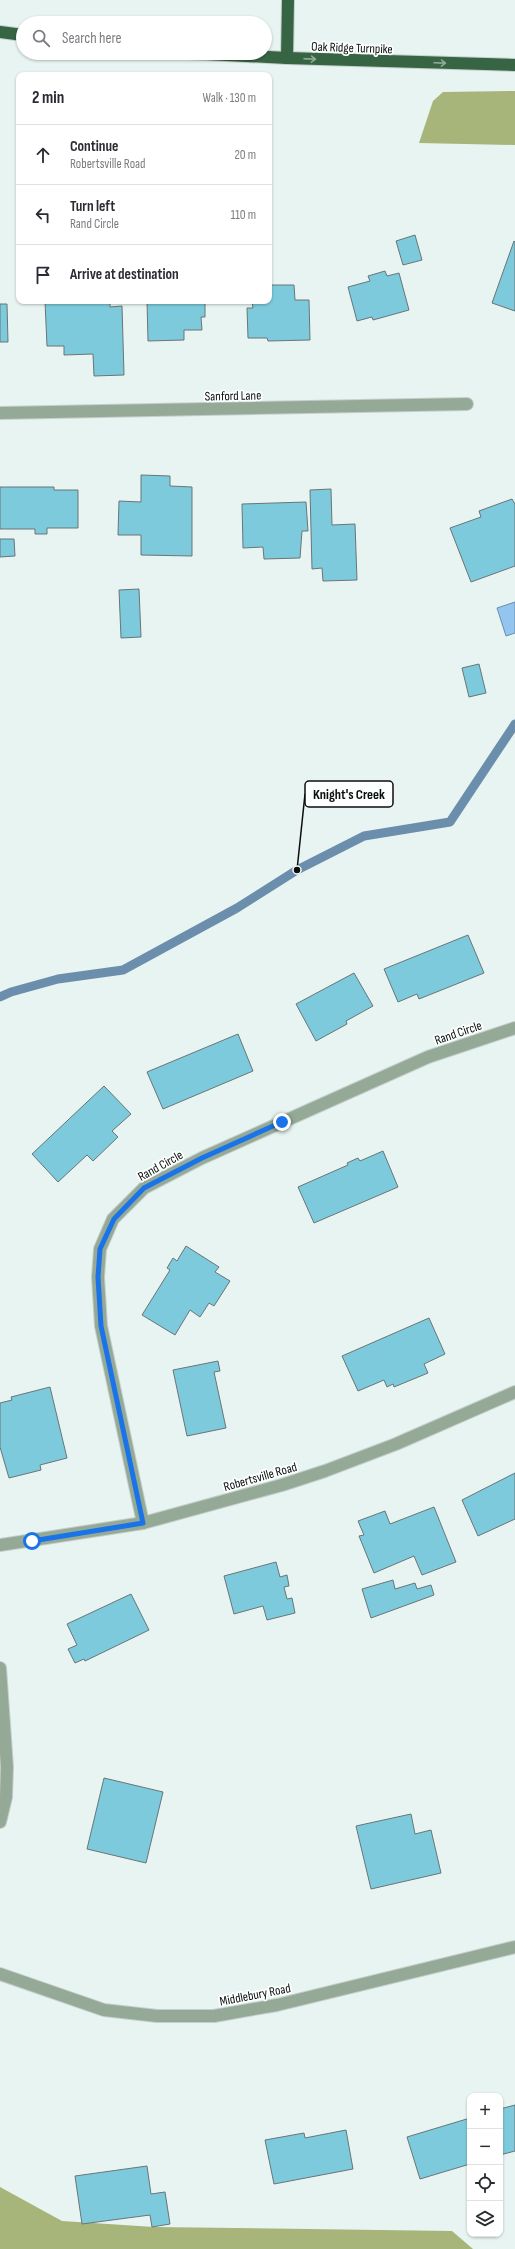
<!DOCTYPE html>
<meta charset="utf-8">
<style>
body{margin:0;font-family:"Sofia Sans Condensed",sans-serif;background:#f2f2f3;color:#2b2b33}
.controls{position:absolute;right:12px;bottom:12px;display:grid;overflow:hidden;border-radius:8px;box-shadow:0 1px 3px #0004}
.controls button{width:36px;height:36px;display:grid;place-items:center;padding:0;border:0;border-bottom:1px solid #e1e1e2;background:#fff;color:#2b2b33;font:20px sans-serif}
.stop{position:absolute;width:12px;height:12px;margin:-9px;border:3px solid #1a73e8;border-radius:50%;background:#fff}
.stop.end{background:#1a73e8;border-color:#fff;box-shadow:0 1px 4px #0008}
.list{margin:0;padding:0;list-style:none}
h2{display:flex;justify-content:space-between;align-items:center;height:52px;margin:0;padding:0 16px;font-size:17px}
h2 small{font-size:13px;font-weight:400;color:#7c7c81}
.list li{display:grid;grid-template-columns:26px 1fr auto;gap:12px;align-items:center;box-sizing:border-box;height:60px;padding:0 16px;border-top:1px solid #e1e1e2}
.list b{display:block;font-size:15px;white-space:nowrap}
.list p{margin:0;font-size:13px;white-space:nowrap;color:#7c7c81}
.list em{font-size:13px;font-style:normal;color:#7c7c81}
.icon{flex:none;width:22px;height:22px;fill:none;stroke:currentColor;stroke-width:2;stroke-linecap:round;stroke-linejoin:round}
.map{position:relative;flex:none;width:515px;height:2249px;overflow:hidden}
.search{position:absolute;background:#fff;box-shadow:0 1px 3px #0004;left:16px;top:16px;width:256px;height:44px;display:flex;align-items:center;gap:10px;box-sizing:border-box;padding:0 14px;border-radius:22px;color:#7c7c81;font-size:15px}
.panel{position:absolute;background:#fff;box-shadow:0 1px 3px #0004;left:16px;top:72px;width:256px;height:232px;border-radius:8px}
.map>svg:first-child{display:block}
</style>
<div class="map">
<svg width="515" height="2249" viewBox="0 0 515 2249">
<rect width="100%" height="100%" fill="#e8f4f1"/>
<!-- forest -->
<g fill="#a7b57a">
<path d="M515,91V145L419,143L433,101L443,92Z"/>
<path d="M0,2187L62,2221L154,2227L452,2231L473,2249H0Z"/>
</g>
<!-- water -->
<path fill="#93c5f0" stroke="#6a8eac" d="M515,602V633L506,636L497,608Z"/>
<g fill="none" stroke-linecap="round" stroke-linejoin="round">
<!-- stream -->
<path stroke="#6a8eac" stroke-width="9" d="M0,997L11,992L58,979L123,970L237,908L297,870L364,836L450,822L515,724"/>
</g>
<!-- building -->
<g fill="#7ccadb" stroke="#6a7577">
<path d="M415,235L422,260L403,265L396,241Z"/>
<path d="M514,241L515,242V311L492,303Z"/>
<path d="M385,271L387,276L399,273L409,310L373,320L372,317L357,321L348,287L370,281L368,276Z"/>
<path d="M269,285H294L295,300H309L310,340L268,341L267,338H248L247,308H253L252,301H269Z"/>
<path d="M45,301H110V307L122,306L124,375L94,376L93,354L64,355V346H47Z"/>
<path d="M147,301H205V317H201L202,330H184V340L148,341Z"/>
<path d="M0,304H7L8,342H0Z"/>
<path d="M141,475L170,476V486L192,487V556L141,555V535H118L119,501L141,502Z"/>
<path d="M0,487H54V490H78V528H47V534H35V529H0Z"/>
<path d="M331,489L332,525L355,524L357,580L323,581L322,568L312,569L310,490Z"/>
<path d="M512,499L515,504V566L471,582L450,528L481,517L479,511Z"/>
<path d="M306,502L308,531H302L300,558L264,559L263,547L243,548L242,504Z"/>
<path d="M0,539H14L15,556L0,557Z"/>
<path d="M139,589L141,637L121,638L119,590Z"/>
<path d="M479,664L486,693L469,697L462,668Z"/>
<path d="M468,935L484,973L419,999L417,994L398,1002L384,969Z"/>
<path d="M354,973L373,1006L346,1021L347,1024L316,1041L296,1004Z"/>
<path d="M238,1034L253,1071L163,1109L147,1072Z"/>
<path d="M104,1086L131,1114L112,1131L118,1137L93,1161L87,1155L58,1182L32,1154Z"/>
<path d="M383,1151L398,1187L314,1223L298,1187L348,1165L347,1163L358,1158L360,1161Z"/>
<path d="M186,1246L219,1267L215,1272L230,1281L214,1306L209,1303L200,1317L190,1310L175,1335L142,1315L170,1270L167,1268L173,1258L177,1261Z"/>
<path d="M429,1318L445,1354L424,1364L428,1373L394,1387L393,1384L387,1387L384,1380L358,1391L342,1356Z"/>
<path d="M218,1361L220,1371L214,1372L226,1428L187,1436L173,1370Z"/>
<path d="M50,1387L67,1458L40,1465L41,1470L9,1478L0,1447V1403L12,1400L11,1397Z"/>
<path d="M515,1473V1519L478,1536L462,1500Z"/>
<path d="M434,1507L456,1562L422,1575L414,1556L374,1573L359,1536L364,1535L358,1521L385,1511L390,1524Z"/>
<path d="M276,1562L280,1577L287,1575L289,1586L284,1587L287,1599L292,1598L295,1613L267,1620L263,1606L234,1614L224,1576Z"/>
<path d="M393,1580L395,1589L415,1583L417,1589L431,1585L434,1595L371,1618L362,1589Z"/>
<path d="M131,1594L149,1630L85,1661L84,1659L75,1663L68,1649L77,1645L67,1624Z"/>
<path d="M104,1778L163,1792L146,1863L87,1849Z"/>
<path d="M411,1814L415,1834L431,1830L441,1873L371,1889L356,1826Z"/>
<path d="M515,2105V2151L500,2155V2109Z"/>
<path d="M470,2118V2164L420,2179L407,2137Z"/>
<path d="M346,2130L353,2169L274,2184L265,2140L304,2133L305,2138Z"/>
<path d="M147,2166L151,2194L165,2192L170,2224L152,2227L150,2215L82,2224L75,2176Z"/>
</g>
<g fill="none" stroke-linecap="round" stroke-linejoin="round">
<defs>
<g id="minor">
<path d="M0,413L467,404"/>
<path d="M143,1523L101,1326L98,1277L100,1249L113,1219L144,1188L202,1158L428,1057L515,1028"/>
<path d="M0,1668L7,1767L6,1797L0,1822"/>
<path d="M0,1974L104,2010L157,2016H214L277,2005L515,1947"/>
</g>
<path id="tertiary" d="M0,1545L143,1523L282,1485L325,1471L396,1444L515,1392"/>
<g id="trunk">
<path d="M0,32L23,35"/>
<path d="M187,53L287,58L515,65"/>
<path d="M287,58L288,0"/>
</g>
</defs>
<!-- minor casing -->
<use href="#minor" stroke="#c4cfcd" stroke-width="14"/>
<!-- tertiary casing -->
<use href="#tertiary" stroke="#c4cfcd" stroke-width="14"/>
<!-- trunk casing -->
<use href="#trunk" stroke="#c4cfcd" stroke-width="14"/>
<!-- minor -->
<use href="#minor" stroke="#94aa97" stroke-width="12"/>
<!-- tertiary -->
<use href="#tertiary" stroke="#94aa97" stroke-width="12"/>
<!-- trunk -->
<use href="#trunk" stroke="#376442" stroke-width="12"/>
</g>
<!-- one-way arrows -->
<defs><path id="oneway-shaft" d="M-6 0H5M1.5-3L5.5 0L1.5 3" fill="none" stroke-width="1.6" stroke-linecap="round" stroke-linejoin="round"/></defs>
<g stroke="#90aa97">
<use href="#oneway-shaft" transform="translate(310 59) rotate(2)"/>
<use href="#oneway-shaft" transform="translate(440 63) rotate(2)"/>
</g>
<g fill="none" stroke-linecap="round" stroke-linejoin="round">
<!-- route -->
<path stroke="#1a73e8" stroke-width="5" d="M32,1541L143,1523L101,1326L98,1277L100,1249L114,1219L144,1188L202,1158L282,1122"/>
</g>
<g text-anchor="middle" stroke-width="3.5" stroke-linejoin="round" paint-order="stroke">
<!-- street labels -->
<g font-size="13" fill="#0a0e0d" stroke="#fcfffe">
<text transform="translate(352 47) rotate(2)" y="5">Oak Ridge Turnpike</text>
<text transform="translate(233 395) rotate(-1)" y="5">Sanford Lane</text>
<text transform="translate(458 1032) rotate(-19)" y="5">Rand Circle</text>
<text transform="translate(160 1165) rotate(-29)" y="5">Rand Circle</text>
<text transform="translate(260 1476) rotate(-16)" y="5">Robertsville Road</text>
<text transform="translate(255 1994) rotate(-11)" y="5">Middlebury Road</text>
</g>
</g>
<!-- callouts -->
<path fill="none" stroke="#0a0e0d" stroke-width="1.5" d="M297 870L305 794"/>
<circle fill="#0a0e0d" stroke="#fcfffe" stroke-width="1.5" cx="297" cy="870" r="4"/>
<rect fill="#fcfffe" stroke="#0a0e0d" stroke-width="1.5" x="305" y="781" width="88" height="26" rx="4"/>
<g font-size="14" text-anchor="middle" font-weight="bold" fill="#0a0e0d">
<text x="349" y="799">Knight's Creek</text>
</g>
</svg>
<div class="controls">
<button>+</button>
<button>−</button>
<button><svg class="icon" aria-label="locate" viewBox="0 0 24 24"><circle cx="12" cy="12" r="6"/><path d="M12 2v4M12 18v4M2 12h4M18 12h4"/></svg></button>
<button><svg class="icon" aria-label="layers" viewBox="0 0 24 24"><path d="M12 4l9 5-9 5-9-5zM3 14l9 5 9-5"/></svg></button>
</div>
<div class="stop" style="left:32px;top:1541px"></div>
<div class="stop end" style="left:282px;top:1122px"></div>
<div class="search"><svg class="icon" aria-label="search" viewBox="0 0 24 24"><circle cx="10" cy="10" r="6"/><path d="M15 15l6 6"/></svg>Search here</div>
<section class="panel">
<h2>2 min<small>Walk · 130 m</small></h2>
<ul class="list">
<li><svg class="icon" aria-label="ahead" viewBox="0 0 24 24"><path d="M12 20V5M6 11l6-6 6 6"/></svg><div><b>Continue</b><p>Robertsville Road</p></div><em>20 m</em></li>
<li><svg class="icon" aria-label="left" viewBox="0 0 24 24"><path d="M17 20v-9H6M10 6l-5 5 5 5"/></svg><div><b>Turn left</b><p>Rand Circle</p></div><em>110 m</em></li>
<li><svg class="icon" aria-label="arrive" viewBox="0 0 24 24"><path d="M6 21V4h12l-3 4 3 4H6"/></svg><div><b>Arrive at destination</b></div></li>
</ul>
</section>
</div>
